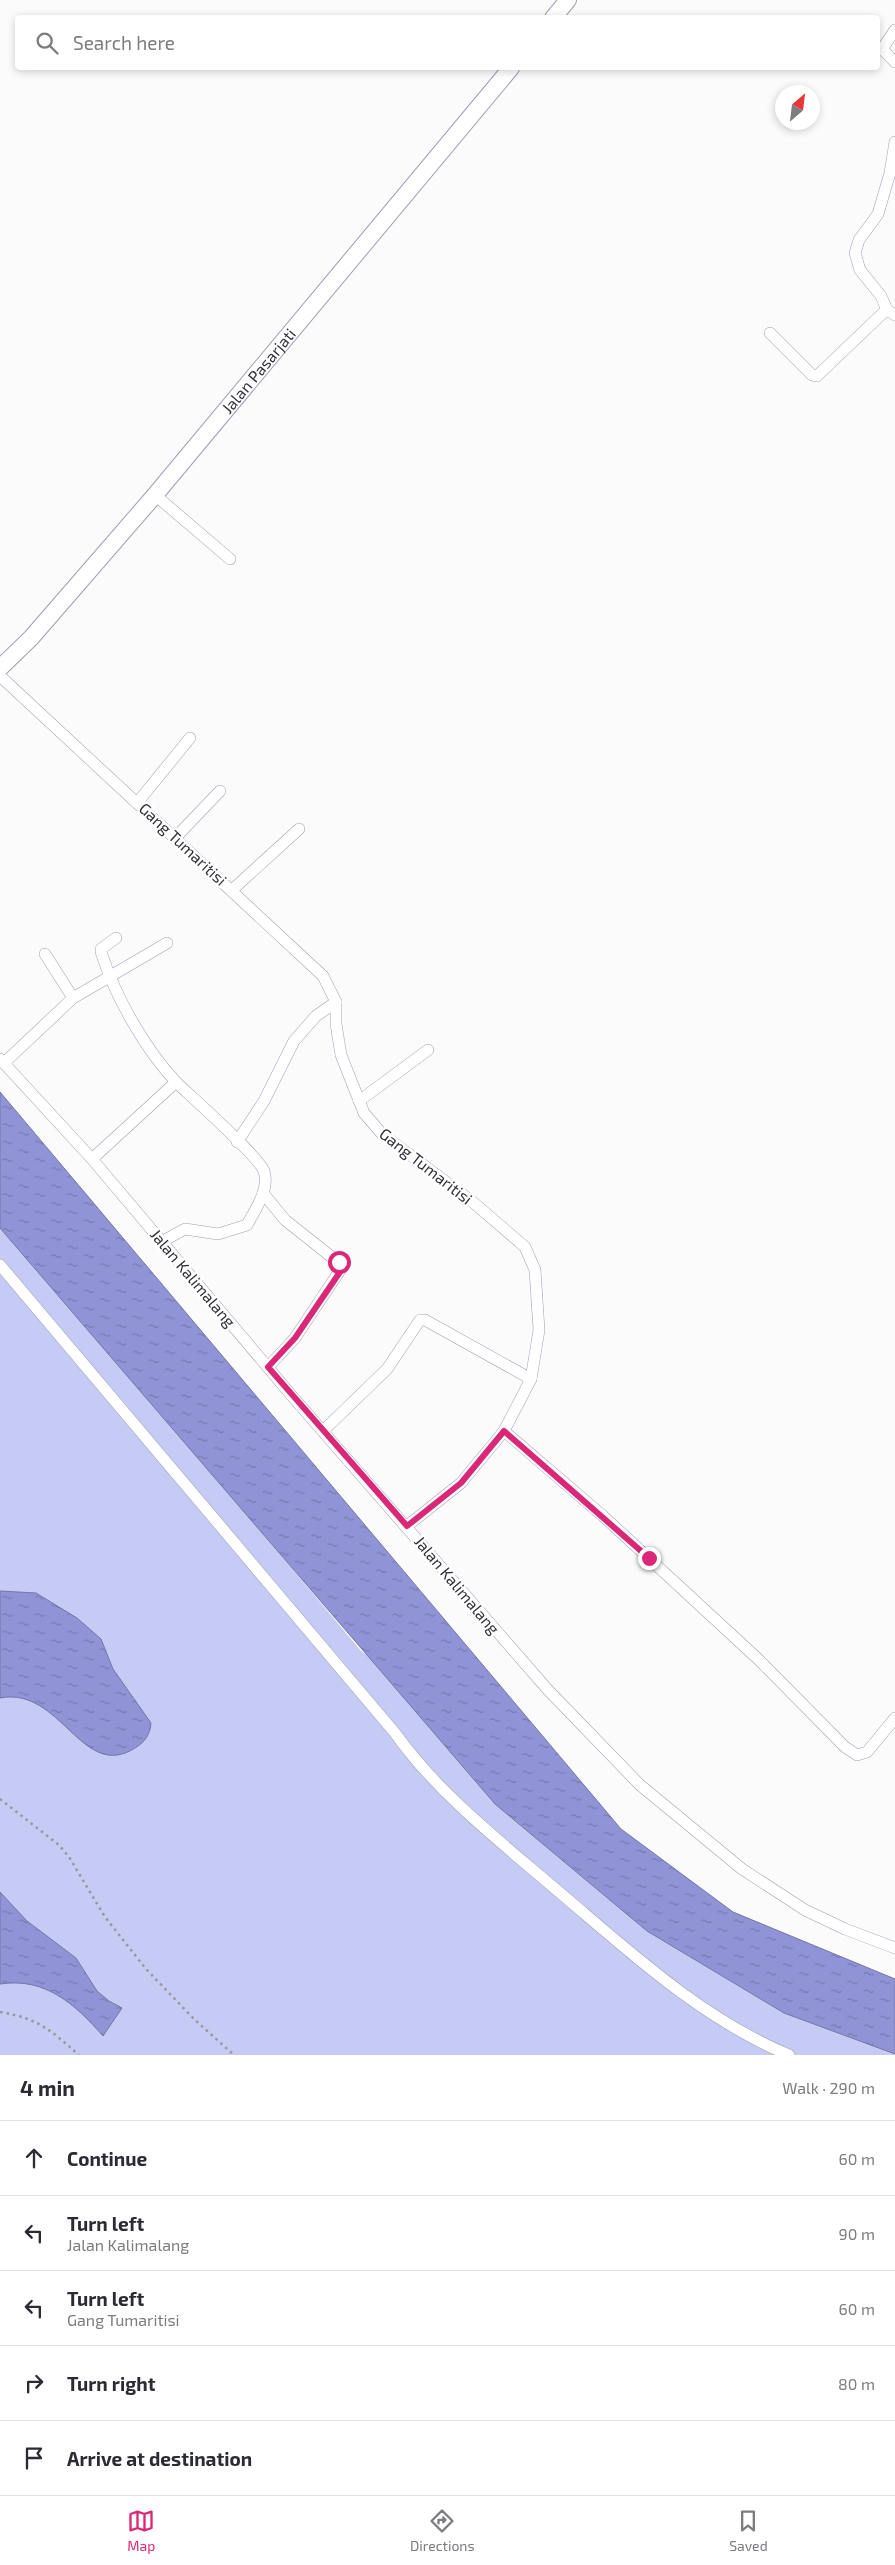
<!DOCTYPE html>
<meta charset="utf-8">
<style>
body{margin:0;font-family:"Exo 2",sans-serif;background:#f7f7f7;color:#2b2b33}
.compass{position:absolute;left:775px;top:85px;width:45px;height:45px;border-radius:50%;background:#fff;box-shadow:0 2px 8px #0003;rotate:28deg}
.stop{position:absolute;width:15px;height:15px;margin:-11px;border:4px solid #db2777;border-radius:50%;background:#fff}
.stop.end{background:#db2777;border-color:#fff;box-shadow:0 1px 5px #0008}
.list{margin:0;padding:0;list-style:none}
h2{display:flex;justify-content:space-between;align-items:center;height:65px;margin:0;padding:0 20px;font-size:21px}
h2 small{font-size:16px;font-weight:400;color:#7c7c81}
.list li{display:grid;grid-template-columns:32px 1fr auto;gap:15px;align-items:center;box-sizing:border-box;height:75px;padding:0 20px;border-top:1px solid #e1e1e2}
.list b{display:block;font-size:19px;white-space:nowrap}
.list p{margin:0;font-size:16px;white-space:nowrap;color:#7c7c81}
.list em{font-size:16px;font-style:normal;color:#7c7c81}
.icon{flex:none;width:28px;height:28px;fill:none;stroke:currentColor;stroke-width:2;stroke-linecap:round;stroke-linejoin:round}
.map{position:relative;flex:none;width:895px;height:2055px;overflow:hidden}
.search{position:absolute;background:#fff;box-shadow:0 2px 8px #0003;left:15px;right:15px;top:15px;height:55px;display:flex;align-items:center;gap:12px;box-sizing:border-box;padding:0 18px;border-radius:5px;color:#7c7c81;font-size:19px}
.sheet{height:440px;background:#fff}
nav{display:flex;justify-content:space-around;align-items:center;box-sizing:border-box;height:70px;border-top:1px solid #e1e1e2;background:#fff;font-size:14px;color:#7c7c81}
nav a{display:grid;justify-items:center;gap:2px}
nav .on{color:#db2777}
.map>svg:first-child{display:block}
</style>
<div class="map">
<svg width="895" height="2055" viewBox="0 0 895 2055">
<defs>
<pattern id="water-ripples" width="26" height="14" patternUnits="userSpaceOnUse" patternTransform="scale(1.25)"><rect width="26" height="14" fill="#9094d6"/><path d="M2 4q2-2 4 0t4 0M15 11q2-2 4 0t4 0" fill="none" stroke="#7679af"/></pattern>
</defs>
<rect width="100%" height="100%" fill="#fbfbfb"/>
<!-- green -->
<path fill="#c6cbf6" d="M0,1228L156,1406L361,1651L895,2055H0Z"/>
<!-- water -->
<g fill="url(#water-ripples)" stroke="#7376a7">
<path d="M0,1092L621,1829L733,1912L895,1979V2054L784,2013L647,1931L495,1804L0,1228Z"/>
<path d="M0,1591L36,1593L77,1618L101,1639L113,1669L151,1723C150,1735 145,1742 135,1748C82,1782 61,1686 0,1698Z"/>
<path d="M0,1892L27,1921L76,1958L97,1991L109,2001L122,2008L103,2036C75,2004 45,1977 0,1984Z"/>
</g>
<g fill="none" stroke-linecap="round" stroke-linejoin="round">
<defs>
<g id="street">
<path d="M895,30L882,49L895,62"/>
<path d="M887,310L881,296L860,270L855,253L859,240L878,214L890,173L895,142"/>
<path d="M770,333L812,375L817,376L884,312L887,310L895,315"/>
<path d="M155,495L230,559"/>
<path d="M0,676L323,976L336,1002V1024L341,1055L364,1113L382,1134L474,1203L525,1247L535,1270L539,1330L531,1379L504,1431L461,1483L407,1526"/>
<path d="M137,803L190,738"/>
<path d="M175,838L220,791"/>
<path d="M232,890L299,829"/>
<path d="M116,938L101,949V952C115,996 145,1050 178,1084C194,1099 258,1156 264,1171C270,1189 255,1210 247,1225L218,1234L185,1229L163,1241"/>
<path d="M45,954L73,998"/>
<path d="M0,1059L92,1159L292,1396L548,1690L640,1785L742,1869L805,1910L845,1929L895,1948"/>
<path d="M4,1063L73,998L167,943"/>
<path d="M359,1101L428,1050"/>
<path d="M237,1142L264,1101L294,1041L316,1016L336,1002"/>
<path d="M92,1159L176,1082"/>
<path d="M263,1193L285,1220L343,1266L295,1338L268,1367"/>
<path d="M0,1265L395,1733C437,1792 497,1839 552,1886C627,1949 698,2017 789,2055"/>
<path d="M324,1430L387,1369L420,1320H425L531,1379"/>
<path d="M504,1431L603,1516L758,1659L845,1747L857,1755L867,1752L895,1718"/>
</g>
<g id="secondary">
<path d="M553,18L568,0"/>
<path id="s1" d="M0,668L31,638L155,495L511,68"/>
</g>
</defs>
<!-- street casing -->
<use href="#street" stroke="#9c9fb5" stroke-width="12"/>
<!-- secondary casing -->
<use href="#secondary" stroke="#9c9fb5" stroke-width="18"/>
<!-- path -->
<g stroke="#97979b" stroke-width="2.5" stroke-dasharray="2.5 4" stroke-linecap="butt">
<path d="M0,1799L59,1845L69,1857L105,1917L146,1969L195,2020L234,2055"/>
<path d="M0,2012C40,2019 50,2030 79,2055"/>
</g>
<!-- street -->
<use href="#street" stroke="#fff" stroke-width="11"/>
<!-- secondary -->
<use href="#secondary" stroke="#fff" stroke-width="16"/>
</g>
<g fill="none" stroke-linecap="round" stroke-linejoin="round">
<!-- route -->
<path stroke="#db2777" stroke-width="6" d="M339,1262L343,1266L342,1269L295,1338L268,1367L407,1526L461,1483L504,1431L649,1558"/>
</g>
<g text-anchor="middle" stroke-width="5" stroke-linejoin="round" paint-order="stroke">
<!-- street labels -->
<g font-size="16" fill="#30313a" stroke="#fff">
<text dy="6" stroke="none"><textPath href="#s1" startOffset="394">Jalan Pasarjati</textPath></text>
<text transform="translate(183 844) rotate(43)" y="6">Gang Tumaritisi</text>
<text transform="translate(426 1166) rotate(38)" y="6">Gang Tumaritisi</text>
<text transform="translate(193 1278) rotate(50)" y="6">Jalan Kalimalang</text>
<text transform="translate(457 1585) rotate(50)" y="6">Jalan Kalimalang</text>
</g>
</g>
</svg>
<svg class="compass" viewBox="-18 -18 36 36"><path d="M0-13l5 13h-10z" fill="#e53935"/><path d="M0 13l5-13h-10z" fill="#7c7c81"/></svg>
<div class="stop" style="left:339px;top:1262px"></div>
<div class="stop end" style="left:649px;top:1558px"></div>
<div class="search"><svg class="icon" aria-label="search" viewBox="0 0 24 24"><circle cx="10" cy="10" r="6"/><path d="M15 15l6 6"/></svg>Search here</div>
</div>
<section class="sheet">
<h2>4 min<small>Walk · 290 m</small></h2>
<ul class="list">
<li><svg class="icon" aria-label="ahead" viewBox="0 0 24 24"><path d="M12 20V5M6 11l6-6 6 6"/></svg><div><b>Continue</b></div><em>60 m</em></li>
<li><svg class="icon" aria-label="left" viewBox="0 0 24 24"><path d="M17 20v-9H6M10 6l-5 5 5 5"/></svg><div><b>Turn left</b><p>Jalan Kalimalang</p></div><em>90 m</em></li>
<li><svg class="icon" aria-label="left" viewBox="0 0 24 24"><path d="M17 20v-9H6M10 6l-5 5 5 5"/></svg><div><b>Turn left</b><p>Gang Tumaritisi</p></div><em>60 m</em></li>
<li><svg class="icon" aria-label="right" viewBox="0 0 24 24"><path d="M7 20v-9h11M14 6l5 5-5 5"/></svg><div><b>Turn right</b></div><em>80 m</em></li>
<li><svg class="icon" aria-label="arrive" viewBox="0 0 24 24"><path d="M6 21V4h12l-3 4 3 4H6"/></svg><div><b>Arrive at destination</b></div></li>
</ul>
</section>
<nav>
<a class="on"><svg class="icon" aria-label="map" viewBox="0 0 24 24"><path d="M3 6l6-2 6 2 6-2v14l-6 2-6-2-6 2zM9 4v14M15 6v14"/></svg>Map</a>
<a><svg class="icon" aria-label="directions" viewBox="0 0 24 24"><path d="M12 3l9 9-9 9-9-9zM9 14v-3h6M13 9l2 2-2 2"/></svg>Directions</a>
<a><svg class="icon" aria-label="saved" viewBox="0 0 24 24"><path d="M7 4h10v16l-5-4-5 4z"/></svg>Saved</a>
</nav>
